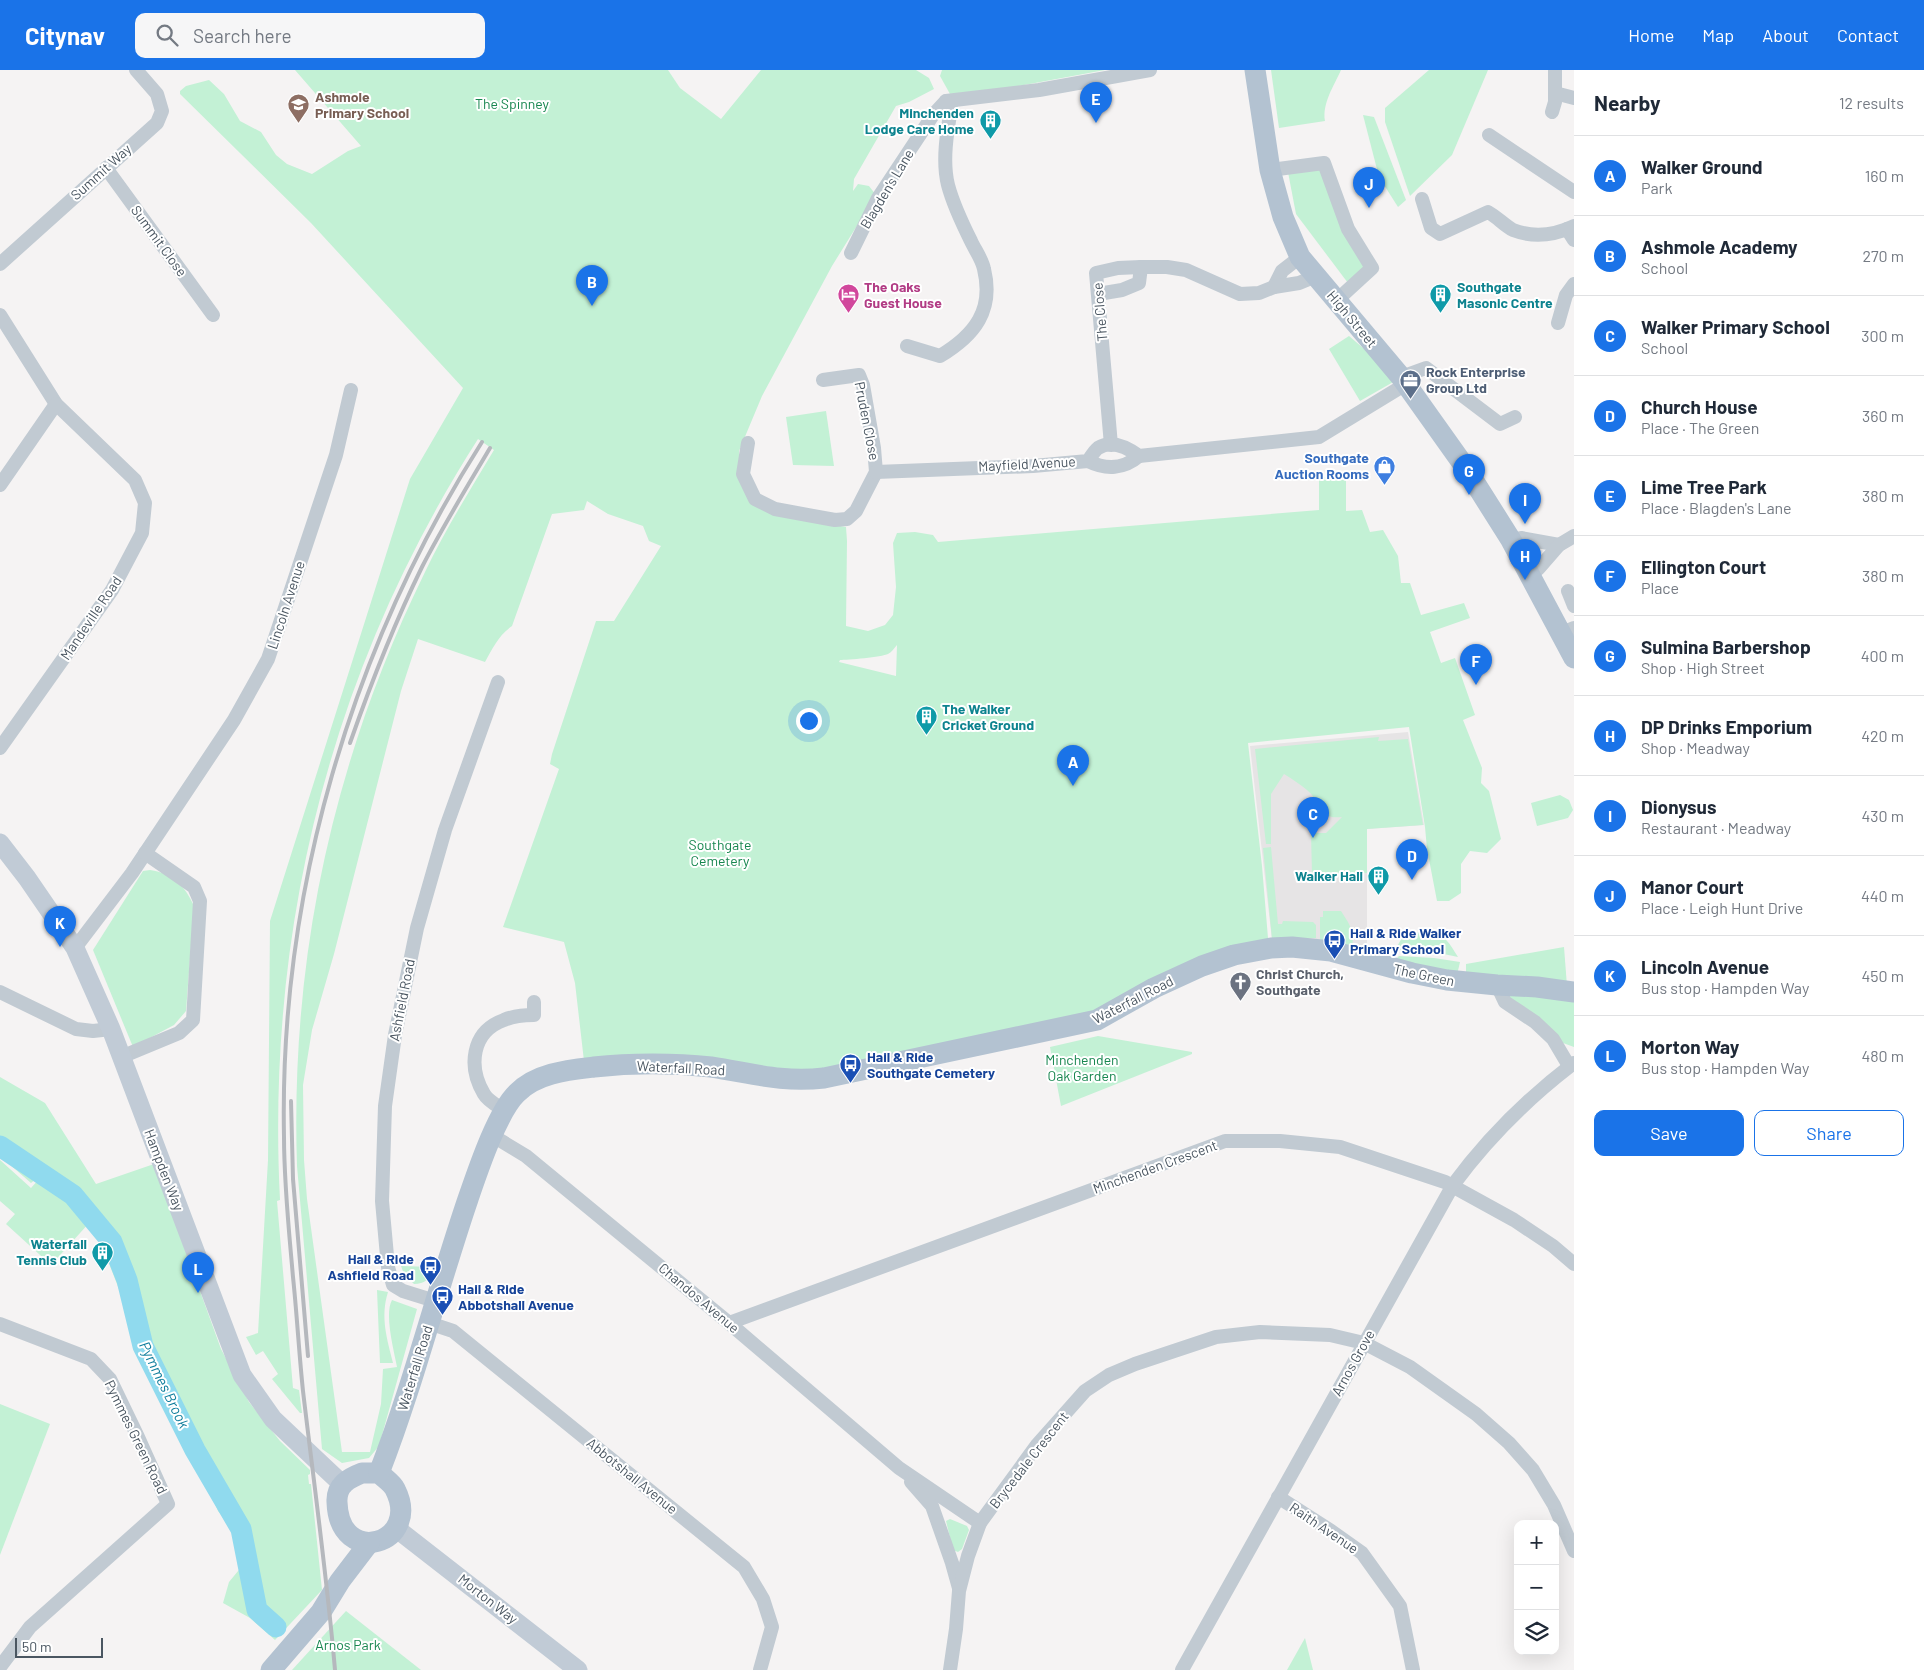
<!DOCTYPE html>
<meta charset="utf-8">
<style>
body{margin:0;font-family:Barlow,sans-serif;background:#f6f6f7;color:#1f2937}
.controls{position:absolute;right:15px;bottom:15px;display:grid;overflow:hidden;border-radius:10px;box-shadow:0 5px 20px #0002}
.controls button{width:45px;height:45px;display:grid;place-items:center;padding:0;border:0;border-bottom:1px solid #e0e1e3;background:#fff;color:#1f2937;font:25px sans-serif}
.scale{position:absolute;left:15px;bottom:12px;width:88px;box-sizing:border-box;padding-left:5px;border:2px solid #4a5661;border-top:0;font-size:14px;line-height:18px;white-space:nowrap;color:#4a5661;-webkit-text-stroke:4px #fff;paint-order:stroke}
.you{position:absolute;left:808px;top:650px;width:18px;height:18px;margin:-12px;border:4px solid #fff;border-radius:50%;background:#1a73e8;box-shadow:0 0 0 8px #1a73e833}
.badge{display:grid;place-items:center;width:32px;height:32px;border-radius:50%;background:#1a73e8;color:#fff;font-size:16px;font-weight:700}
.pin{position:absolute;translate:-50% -41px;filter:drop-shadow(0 1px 2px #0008)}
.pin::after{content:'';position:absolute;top:26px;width:18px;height:15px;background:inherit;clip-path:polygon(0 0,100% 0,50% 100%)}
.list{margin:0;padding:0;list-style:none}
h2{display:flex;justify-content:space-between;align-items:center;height:65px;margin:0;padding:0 20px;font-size:21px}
h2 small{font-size:16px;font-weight:400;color:#747a83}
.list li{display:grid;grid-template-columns:32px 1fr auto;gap:15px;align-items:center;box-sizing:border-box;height:80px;padding:0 20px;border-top:1px solid #e0e1e3}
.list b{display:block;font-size:19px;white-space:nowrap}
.list p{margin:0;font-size:16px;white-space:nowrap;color:#747a83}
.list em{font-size:16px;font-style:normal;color:#747a83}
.actions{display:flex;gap:10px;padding:15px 20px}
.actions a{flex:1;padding:11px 0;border:1px solid #1a73e8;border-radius:10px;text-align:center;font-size:18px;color:#1a73e8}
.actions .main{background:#1a73e8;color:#fff}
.icon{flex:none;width:28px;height:28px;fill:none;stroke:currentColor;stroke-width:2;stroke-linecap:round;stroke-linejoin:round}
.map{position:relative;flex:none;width:1574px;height:1600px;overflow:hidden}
header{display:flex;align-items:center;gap:30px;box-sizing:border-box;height:70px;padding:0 25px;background:#1a73e8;color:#fff}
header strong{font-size:24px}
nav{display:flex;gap:28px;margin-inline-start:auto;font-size:18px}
.search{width:350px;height:45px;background:#f6f6f7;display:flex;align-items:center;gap:12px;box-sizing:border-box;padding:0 18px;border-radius:10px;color:#747a83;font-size:19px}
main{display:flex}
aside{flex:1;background:#fff}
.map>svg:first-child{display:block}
</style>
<header>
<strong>Citynav</strong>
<div class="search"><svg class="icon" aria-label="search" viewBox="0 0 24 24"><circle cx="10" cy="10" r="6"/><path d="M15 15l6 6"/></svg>Search here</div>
<nav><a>Home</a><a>Map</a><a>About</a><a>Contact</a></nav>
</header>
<main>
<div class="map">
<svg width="1574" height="1600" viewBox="0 0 1574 1600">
<rect width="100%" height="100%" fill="#f5f3f3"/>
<!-- education -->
<path fill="#e6e4e5" d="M1408,662L1424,755L1367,759V877L1362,884L1272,870L1250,676Z"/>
<!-- green -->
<g fill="#c3f1d5" fill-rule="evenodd">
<path d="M295,0H668L680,18L721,49L761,0H916L929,8L934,19L909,32L896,36L854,109L853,121L858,114L869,116L876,125L832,196L762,326L739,381L741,407L775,444L846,457L847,471L846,556L868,561L885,555L893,545L896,517L893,473L897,463L915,462L933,465L938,472L1319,440V406L1346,410V441L1362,440L1370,462L1383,460L1398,486L1401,513H1410L1421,545L1464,533L1470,548L1430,562L1441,593L1455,588L1475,645L1463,650L1482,698L1481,713L1489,721L1501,769L1487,783L1470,781L1461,794V823L1449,831H1437L1427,779L1425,757L1409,657L1248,673L1262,796L1269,880L1123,937L818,1004L584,991L575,913L564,872L503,857L559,699L550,694L552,684L596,551H614L661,476L649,471L643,456L608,444L587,431L584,440L552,444L512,556C498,566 493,578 485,592L418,569L401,621L334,884L312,960L303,1015L304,1090L307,1129L342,1382H370L381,1334L383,1299L397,1297C394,1281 384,1244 392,1230L417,1239L379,1376L369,1388L342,1393L322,1379L297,1096C290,888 333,690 425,502C445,460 470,420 494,380L478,369C331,599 266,858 280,1130L277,1131L293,1318L299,1320L302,1343H300L272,1309L278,1304L263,1281L256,1285L246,1267L258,1263L268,1090L270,851L410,409L463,318L311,153L180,24V21L186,16L209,10L224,24L240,51L261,62L276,85L287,94L312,104L348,81L361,76ZM897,575L896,606L839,592L840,590C847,590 882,587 888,584C892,582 894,578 897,575Z"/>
<path d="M942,0H1105L1013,17L950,24L940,6Z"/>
<path d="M1271,0H1341C1334,16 1322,33 1325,51L1279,58Z"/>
<path d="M1429,0H1488L1452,85L1410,126L1385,52V38Z"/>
<path d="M1363,45L1374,47L1406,130L1398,137L1379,107Z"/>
<path d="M1324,93L1372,198L1351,217L1296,144L1287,97Z"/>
<path d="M1349,266L1383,295L1395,311L1360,331L1329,279Z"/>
<path d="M826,341L834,396L793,395L786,347Z"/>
<path d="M1379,667L1378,671L1408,669L1423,755L1367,759V803L1312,805L1311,763H1326L1342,747C1316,750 1322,732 1307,720C1300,714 1292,709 1284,704L1271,724V774H1266L1255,679Z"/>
<path d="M1560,725L1569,730L1573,740L1568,748L1537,756L1531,733Z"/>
<path d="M1271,777L1278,854H1282L1283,851L1313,852L1316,855V868L1272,869L1263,778Z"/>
<path d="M150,800C174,804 184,815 194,836L186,941L174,955L133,977L93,880L143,801Z"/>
<path d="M1323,841H1341C1350,855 1355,861 1352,878L1320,870V847H1323Z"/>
<path d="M1424,861C1445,865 1447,869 1458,887L1434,882L1395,880L1403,866Z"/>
<path d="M1564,877L1567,916L1466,906V894Z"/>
<path d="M1399,886L1434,888L1460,892L1457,905L1393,892Z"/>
<path d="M1510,922L1574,931V977L1563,973L1509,927Z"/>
<path d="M1098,966L1192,982V984L1061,1036L1050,977Z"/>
<path d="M0,1007L45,1033L96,1114L154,1094L221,1279L249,1332L280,1371L310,1400V1404L308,1405L309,1414H311L322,1520L275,1570L250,1548L223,1533L229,1512L252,1484L218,1441L203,1403L139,1271L93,1152L42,1104L31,1113L0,1086Z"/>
<path d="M0,1090L31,1118L40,1108L90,1152L51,1195L6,1154L15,1144L0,1131Z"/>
<path d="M401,1196L434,1197C430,1208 426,1214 414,1214L404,1204Z"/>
<path d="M377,1220L388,1222C380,1247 387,1269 393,1293H380Z"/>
<path d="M0,1334L50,1354L0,1485Z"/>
<path d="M950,1449L967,1456L969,1460L962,1479L958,1482L953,1480L946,1451Z"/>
<path d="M346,1541L421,1600H292Z"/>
<path d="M1305,1568L1313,1600H1287Z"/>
</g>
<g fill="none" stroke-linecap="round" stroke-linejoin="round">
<!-- river -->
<path stroke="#90daee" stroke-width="21" d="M0,1076L73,1125L112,1172L127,1210L143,1276L195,1380L241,1459L257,1540L276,1557"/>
<!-- street -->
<g stroke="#c1cad2" stroke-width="14">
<path d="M1555,23L1574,28"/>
<path d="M1552,42L1555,32V0"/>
<path d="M1489,65L1574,122"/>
<path d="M106,98L213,245"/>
<path d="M1270,100L1324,93L1348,159L1372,198L1336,231"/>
<path d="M1422,129L1431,158L1440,164L1488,142C1497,147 1504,155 1513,160C1534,168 1555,165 1574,156"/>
<path d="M1567,159L1574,170"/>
<path d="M851,183L878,128L933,45L946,31L1039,20L1150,0"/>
<path d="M0,194L157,53L162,41L157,24L136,0"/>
<path d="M1274,217L1282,201L1300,187"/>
<path d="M1098,224L1122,220L1139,213L1141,197"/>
<path d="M0,245L56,334L135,410L145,433L142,463L112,520L0,678"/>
<path d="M1558,253L1566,225L1574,214"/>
<path d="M907,276L940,286C975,265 994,240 984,199C982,189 975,180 971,171C962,153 953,134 948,115C942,91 947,62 951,39L946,31"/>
<path d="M1401,307L1426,298L1500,354L1515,347"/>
<path d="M748,373L743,404L755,429L775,439L835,450L847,449L856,441L876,402L874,378L863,315L859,305L823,310"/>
<path d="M1111,375L1096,203L1118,198L1141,197H1167L1186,200L1240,224L1259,223L1274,217L1299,213L1316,206"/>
<path d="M1088,391C1106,400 1124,399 1139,386"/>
<path d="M876,402L1033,396L1088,391C1091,387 1094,381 1098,378C1112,369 1128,378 1139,386L1319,367L1406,314"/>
<path d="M0,415L56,334"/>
<path d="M1511,470L1521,468L1559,475"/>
<path d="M1531,505L1539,498L1559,475L1574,466"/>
<path d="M1568,521L1574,536"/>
<path d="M1562,563L1574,558"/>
<path d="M75,878L132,803L234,650L268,589L336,385L351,320"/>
<path d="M1497,915L1505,932L1535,952L1553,969L1569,996"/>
<path d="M0,922L76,959L93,961L111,959"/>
<path d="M121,987L179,963L193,950L200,831L194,817L145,783"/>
<path d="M505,1041C498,1036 488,1031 484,1024C468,997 471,962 504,950C513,946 524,945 534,945V932"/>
<path d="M493,1066L526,1086L729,1253L899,1398L980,1453"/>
<path d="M435,1231L403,1221L393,1215L388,1197L382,1131L385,1036L395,965L417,858L445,760L498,612"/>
<path d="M429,1253L453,1261L744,1497L763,1529L772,1557L760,1600"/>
<path d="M729,1253L1225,1071H1280L1340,1077L1445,1112L1514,1150L1553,1176L1574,1194"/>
<path d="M0,1254L91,1289L110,1309L138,1367L168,1434L30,1557L0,1597"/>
<path d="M911,1412L932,1436L952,1493L959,1518"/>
<path d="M1278,1427L1331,1461L1362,1483L1400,1536L1413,1600"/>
<path d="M950,1600L956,1559L959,1521L968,1486L980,1453L1037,1375L1085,1321L1109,1305L1135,1294L1216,1267L1260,1262L1330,1265L1364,1273L1410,1297L1476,1344L1509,1373L1533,1400L1554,1435L1574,1481"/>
<path d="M1182,1600L1453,1115C1487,1069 1528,1028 1574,993"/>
</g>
<!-- secondary -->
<g stroke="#c1cbd6" stroke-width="19">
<path d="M0,773L27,808L75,878L111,959L242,1305L273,1349L342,1414"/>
<path d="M397,1459L578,1600"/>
</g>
<!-- primary -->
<g stroke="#b3c2d1" stroke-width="21">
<path d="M1255,0L1270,100L1283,147L1300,187L1401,307L1465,397L1511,470L1574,588"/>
<path d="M362,1403H379C384,1408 392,1413 395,1419C423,1474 339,1499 337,1432C336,1415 349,1408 362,1403Z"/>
<path d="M379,1403C414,1313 437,1220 468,1129C477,1103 497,1042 517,1023C536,1003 568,1000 594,997C630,993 675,993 711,997C751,1003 782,1013 824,1008L1097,950L1154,918L1202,896L1234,885L1271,878L1292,877L1331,881L1412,903L1447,910L1497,915L1537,917L1574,922"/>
<path d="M271,1600L321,1542L340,1511L369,1473"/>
</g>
<!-- rail -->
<g stroke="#b5b8bd" stroke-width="4">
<path d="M350,673C371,613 394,554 422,497C443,456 467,417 490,378"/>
<path d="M291,1031L293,1109L308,1286"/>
<path d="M335,1600C327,1507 314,1414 303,1321C299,1283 297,1245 293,1207C289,1161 284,1114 284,1067C279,823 351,578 482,372"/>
</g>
</g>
<!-- icons -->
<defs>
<symbol id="school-pin" viewBox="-11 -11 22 30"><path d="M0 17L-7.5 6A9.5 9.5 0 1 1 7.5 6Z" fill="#8d6e63" stroke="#fff"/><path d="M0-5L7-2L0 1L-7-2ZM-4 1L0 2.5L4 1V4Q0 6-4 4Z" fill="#fff"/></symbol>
<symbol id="building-pin" viewBox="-11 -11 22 30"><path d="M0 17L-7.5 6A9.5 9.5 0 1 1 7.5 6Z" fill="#0f9aa8" stroke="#fff"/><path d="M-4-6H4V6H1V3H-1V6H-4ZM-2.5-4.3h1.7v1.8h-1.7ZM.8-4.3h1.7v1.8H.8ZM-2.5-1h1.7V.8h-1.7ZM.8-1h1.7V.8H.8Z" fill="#fff"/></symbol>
<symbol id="hotel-pin" viewBox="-11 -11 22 30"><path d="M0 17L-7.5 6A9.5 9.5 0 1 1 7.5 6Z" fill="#d1479c" stroke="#fff"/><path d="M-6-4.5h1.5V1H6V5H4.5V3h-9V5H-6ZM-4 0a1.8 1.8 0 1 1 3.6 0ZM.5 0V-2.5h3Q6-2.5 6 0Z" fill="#fff"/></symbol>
<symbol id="office-pin" viewBox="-11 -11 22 30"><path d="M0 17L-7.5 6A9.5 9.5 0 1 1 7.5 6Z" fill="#5c6f8a" stroke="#fff"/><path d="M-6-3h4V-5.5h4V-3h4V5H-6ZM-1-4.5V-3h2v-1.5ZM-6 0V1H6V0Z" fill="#fff"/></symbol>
<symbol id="shop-pin" viewBox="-11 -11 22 30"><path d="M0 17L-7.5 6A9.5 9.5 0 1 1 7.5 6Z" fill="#3f7fe0" stroke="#fff"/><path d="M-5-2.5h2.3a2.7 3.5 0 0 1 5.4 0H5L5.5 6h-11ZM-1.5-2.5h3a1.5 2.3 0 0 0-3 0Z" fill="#fff"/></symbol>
<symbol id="bus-pin" viewBox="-11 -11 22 30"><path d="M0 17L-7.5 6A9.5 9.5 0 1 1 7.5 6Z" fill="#1a4fb4" stroke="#fff"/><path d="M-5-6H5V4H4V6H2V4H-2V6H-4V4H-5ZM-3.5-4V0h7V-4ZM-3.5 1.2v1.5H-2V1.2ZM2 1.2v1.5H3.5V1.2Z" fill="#fff"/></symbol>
<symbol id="church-pin" viewBox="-11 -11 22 30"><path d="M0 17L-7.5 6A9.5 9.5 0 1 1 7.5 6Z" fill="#6b7280" stroke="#fff"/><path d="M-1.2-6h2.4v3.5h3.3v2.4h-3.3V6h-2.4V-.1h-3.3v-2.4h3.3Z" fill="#fff"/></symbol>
</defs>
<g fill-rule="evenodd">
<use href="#school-pin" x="286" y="22" width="25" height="34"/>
<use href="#building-pin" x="978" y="38" width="25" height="34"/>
<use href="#hotel-pin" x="836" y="212" width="25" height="34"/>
<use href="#building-pin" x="1428" y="212" width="25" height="34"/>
<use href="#office-pin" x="1398" y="298" width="25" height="34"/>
<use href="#shop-pin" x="1372" y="384" width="25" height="34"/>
<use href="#building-pin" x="914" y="634" width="25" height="34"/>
<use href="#building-pin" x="1366" y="794" width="25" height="34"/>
<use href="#bus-pin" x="1322" y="858" width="25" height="34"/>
<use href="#church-pin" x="1228" y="900" width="25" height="34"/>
<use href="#bus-pin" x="838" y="982" width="25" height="34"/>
<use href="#building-pin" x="90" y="1170" width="25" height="34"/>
<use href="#bus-pin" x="418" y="1184" width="25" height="34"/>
<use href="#bus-pin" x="430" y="1214" width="25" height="34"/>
</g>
<g text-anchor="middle" stroke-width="4" stroke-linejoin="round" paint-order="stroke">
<!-- education labels -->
<g font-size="14" font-weight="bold" fill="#785e54" stroke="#fff" text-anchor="start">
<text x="315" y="32">Ashmole<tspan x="315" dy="16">Primary School</tspan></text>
</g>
<!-- park labels -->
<g font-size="14" fill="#17864f" stroke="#fff">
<text x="512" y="39">The Spinney</text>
<text x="720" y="780">Southgate<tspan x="720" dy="16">Cemetery</tspan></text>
<text x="1082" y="995">Minchenden<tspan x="1082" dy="16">Oak Garden</tspan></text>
<text x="348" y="1580">Arnos Park</text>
</g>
<!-- culture labels -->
<g font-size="14" font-weight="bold" fill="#0d838f" stroke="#fff" text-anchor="end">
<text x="974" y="48">Minchenden<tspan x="974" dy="16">Lodge Care Home</tspan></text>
<text x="1457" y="222" text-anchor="start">Southgate<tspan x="1457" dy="16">Masonic Centre</tspan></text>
<text x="942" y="644" text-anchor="start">The Walker<tspan x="942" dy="16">Cricket Ground</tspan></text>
<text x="1363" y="811">Walker Hall</text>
<text x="87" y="1179">Waterfall<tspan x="87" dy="16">Tennis Club</tspan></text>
</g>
<!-- street labels -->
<g font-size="14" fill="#4a5661" stroke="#fff">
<text transform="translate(101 102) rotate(-42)" y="5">Summit Way</text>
<text transform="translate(887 119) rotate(-59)" y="5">Blagden's Lane</text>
<text transform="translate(159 171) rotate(54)" y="5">Summit Close</text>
<text transform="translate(1100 242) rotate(-95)" y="5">The Close</text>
<text transform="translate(1352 249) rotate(50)" y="5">High Street</text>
<text transform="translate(867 351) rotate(79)" y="5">Pruden Close</text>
<text transform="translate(1027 394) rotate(-3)" y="5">Mayfield Avenue</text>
<text transform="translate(286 535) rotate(-72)" y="5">Lincoln Avenue</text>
<text transform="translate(91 548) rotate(-56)" y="5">Mandeville Road</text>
<text transform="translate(1424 905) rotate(12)" y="5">The Green</text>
<text transform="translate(402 930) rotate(-79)" y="5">Ashfield Road</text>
<text transform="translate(1133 930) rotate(-27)" y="5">Waterfall Road</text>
<text transform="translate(681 998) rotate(3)" y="5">Waterfall Road</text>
<text transform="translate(1155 1097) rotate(-20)" y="5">Minchenden Crescent</text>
<text transform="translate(164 1100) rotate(69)" y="5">Hampden Way</text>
<text transform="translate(699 1228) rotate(40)" y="5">Chandos Avenue</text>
<text transform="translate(1353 1293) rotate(-61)" y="5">Arnos Grove</text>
<text transform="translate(415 1298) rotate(-73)" y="5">Waterfall Road</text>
<text transform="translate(136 1367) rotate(64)" y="5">Pymmes Green Road</text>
<text transform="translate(1029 1390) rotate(-52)" y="5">Brycedale Crescent</text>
<text transform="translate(632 1406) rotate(39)" y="5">Abbotshall Avenue</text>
<text transform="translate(1324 1458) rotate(34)" y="5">Raith Avenue</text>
<text transform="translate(488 1529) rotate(38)" y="5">Morton Way</text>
</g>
<!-- hotel labels -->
<g font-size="14" font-weight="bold" fill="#b23c85" stroke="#fff" text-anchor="start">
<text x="864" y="222">The Oaks<tspan x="864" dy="16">Guest House</tspan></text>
</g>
<!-- service labels -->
<g font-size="14" font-weight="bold" fill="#4e5e75" stroke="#fff" text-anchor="start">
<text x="1426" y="307">Rock Enterprise<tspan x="1426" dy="16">Group Ltd</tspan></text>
</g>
<!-- shop labels -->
<g font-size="14" font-weight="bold" fill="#366cbe" stroke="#fff" text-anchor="end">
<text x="1369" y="393">Southgate<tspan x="1369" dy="16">Auction Rooms</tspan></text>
</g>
<!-- transit labels -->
<g font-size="14" font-weight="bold" fill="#164399" stroke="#fff" text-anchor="start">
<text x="1350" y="868">Hail &amp; Ride Walker<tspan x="1350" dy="16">Primary School</tspan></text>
<text x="867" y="992">Hail &amp; Ride<tspan x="867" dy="16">Southgate Cemetery</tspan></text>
<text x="414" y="1194" text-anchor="end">Hail &amp; Ride<tspan x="414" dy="16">Ashfield Road</tspan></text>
<text x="458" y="1224">Hail &amp; Ride<tspan x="458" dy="16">Abbotshall Avenue</tspan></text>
</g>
<!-- worship labels -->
<g font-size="14" font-weight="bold" fill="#5b616d" stroke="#fff" text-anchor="start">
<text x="1256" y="909">Christ Church,<tspan x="1256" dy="16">Southgate</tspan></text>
</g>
<!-- water labels -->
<g font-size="15" font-style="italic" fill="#0c7c9b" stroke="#fff">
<text transform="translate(164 1315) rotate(64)" y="5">Pymmes Brook</text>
</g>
</g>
</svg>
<div class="controls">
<button>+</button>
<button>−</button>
<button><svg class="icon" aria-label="layers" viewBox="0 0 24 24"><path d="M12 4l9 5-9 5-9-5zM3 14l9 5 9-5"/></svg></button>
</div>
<div class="scale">50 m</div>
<div class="you"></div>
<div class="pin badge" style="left:1073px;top:716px">A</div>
<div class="pin badge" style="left:592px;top:236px">B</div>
<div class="pin badge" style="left:1313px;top:768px">C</div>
<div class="pin badge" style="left:1412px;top:810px">D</div>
<div class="pin badge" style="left:1096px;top:53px">E</div>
<div class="pin badge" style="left:1476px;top:615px">F</div>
<div class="pin badge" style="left:1469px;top:425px">G</div>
<div class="pin badge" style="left:1525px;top:510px">H</div>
<div class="pin badge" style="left:1525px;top:454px">I</div>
<div class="pin badge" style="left:1369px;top:138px">J</div>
<div class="pin badge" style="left:60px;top:877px">K</div>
<div class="pin badge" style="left:198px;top:1223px">L</div>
</div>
<aside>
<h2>Nearby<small>12 results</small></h2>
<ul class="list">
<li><span class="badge">A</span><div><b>Walker Ground</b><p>Park</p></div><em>160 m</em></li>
<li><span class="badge">B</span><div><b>Ashmole Academy</b><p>School</p></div><em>270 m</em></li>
<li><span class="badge">C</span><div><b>Walker Primary School</b><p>School</p></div><em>300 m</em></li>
<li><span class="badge">D</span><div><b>Church House</b><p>Place · The Green</p></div><em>360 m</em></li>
<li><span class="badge">E</span><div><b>Lime Tree Park</b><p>Place · Blagden's Lane</p></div><em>380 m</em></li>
<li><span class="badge">F</span><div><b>Ellington Court</b><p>Place</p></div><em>380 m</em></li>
<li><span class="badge">G</span><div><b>Sulmina Barbershop</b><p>Shop · High Street</p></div><em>400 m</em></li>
<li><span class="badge">H</span><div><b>DP Drinks Emporium</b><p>Shop · Meadway</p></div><em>420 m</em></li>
<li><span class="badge">I</span><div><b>Dionysus</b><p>Restaurant · Meadway</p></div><em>430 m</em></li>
<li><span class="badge">J</span><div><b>Manor Court</b><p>Place · Leigh Hunt Drive</p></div><em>440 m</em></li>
<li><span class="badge">K</span><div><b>Lincoln Avenue</b><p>Bus stop · Hampden Way</p></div><em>450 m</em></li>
<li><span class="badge">L</span><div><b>Morton Way</b><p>Bus stop · Hampden Way</p></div><em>480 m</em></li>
</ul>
<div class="actions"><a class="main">Save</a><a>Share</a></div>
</aside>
</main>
